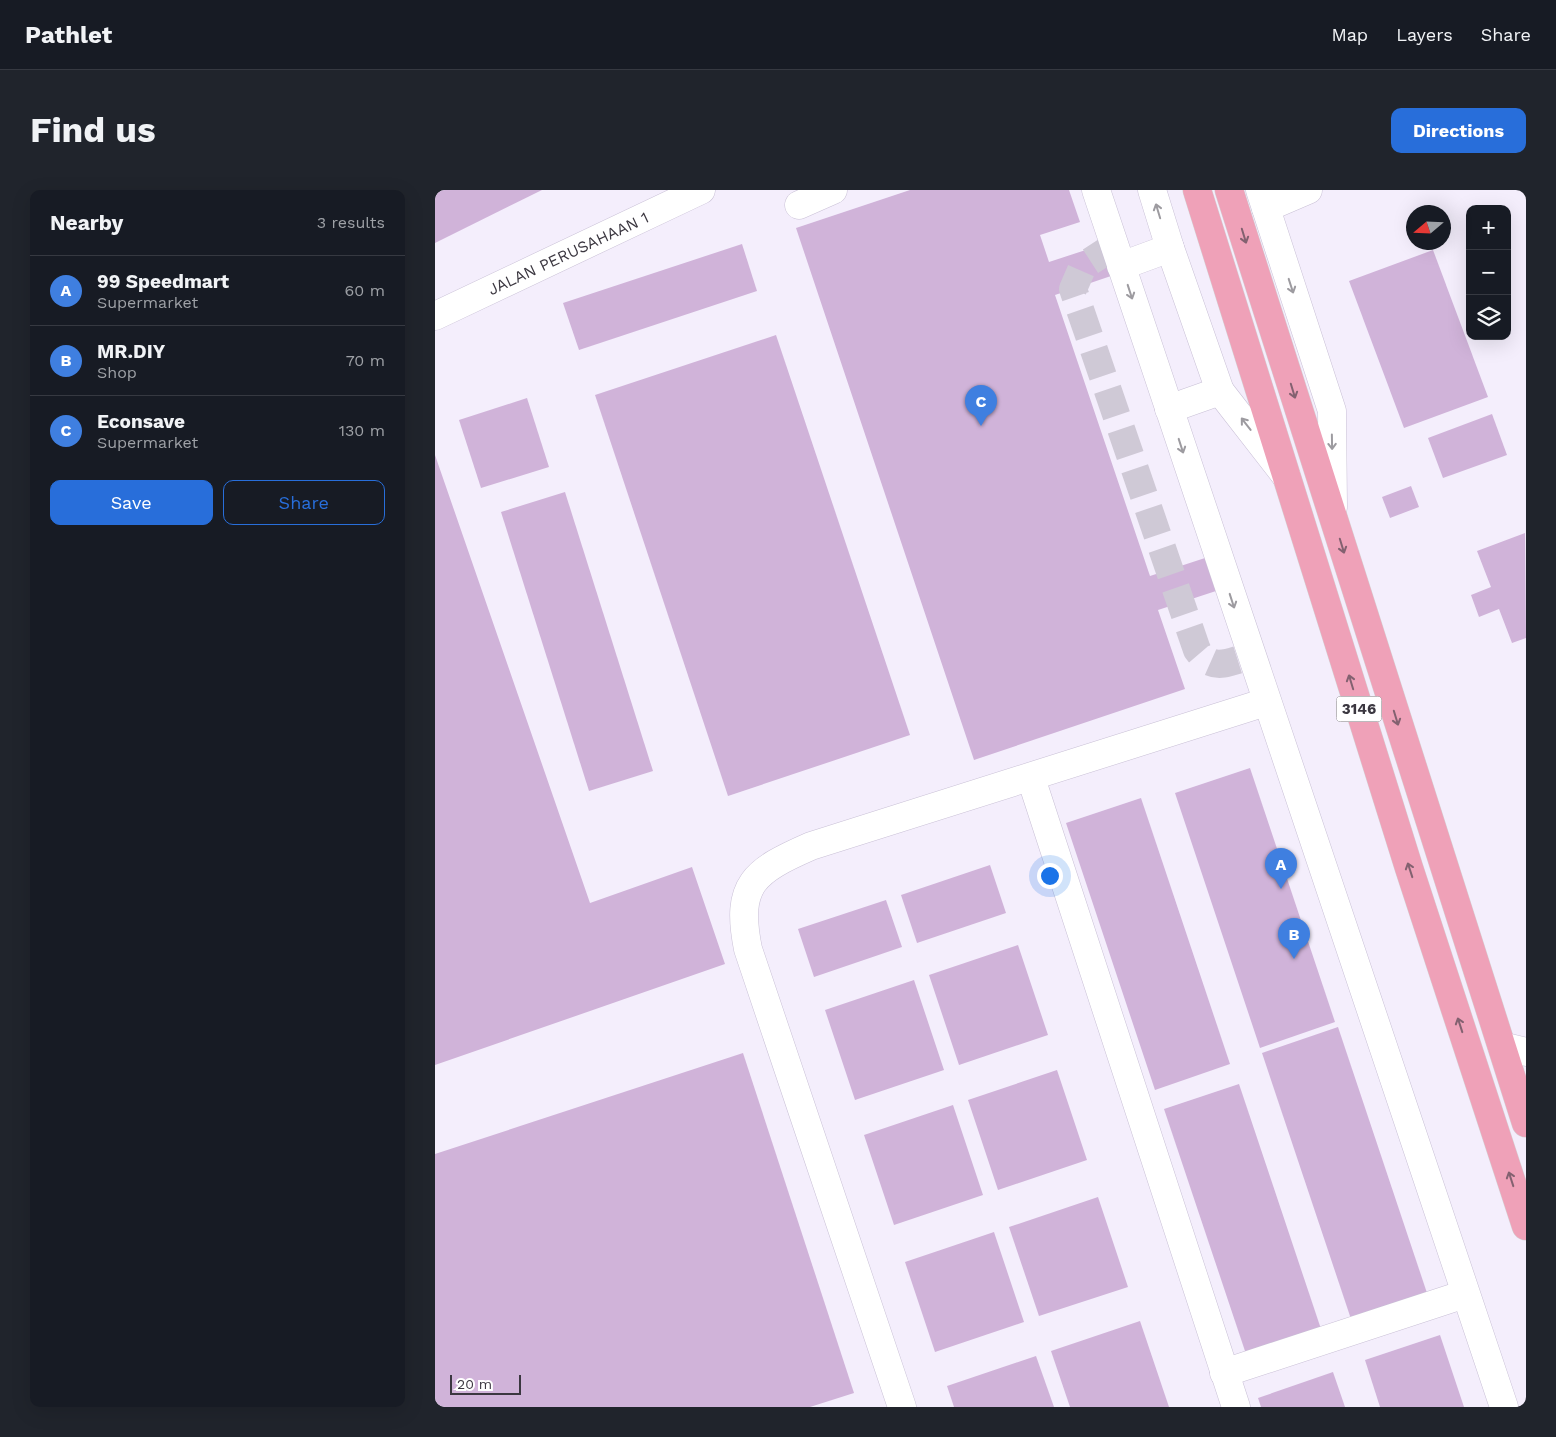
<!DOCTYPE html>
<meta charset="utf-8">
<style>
body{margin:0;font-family:"Work Sans",sans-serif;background:#20242c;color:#f1f3f6}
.controls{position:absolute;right:15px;top:15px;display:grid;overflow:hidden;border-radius:10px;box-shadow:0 5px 20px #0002}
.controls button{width:45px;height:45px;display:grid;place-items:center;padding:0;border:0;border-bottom:1px solid #363941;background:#171b24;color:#f1f3f6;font:25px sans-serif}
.compass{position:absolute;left:971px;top:15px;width:45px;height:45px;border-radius:50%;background:#171b24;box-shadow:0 5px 20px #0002;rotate:251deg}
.scale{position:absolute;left:15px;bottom:12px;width:71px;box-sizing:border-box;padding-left:5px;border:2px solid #3b3740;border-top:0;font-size:14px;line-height:18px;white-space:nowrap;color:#3b3740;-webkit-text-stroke:4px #fff;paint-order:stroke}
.you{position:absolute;left:614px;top:685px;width:18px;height:18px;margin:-12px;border:4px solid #fff;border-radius:50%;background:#1a73e8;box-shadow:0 0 0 8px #1a73e833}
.badge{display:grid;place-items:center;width:32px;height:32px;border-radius:50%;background:#286eda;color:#fff;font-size:16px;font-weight:700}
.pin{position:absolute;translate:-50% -41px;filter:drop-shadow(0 1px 2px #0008)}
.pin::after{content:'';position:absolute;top:26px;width:18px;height:15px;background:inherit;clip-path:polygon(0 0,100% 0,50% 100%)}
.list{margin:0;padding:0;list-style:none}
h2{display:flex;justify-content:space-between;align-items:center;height:65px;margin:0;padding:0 20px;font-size:21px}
h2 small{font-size:16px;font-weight:400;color:#9ea1a6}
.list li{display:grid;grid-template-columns:32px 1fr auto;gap:15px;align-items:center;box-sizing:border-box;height:70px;padding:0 20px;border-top:1px solid #363941}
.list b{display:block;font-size:19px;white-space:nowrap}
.list p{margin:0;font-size:16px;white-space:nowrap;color:#9ea1a6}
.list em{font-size:16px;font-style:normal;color:#9ea1a6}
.actions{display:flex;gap:10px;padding:15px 20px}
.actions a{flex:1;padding:11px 0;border:1px solid #286eda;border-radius:10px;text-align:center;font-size:18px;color:#286eda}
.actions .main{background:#286eda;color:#fff}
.icon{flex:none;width:28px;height:28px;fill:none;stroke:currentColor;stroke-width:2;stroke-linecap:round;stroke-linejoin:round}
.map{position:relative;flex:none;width:1091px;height:1217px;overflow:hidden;border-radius:10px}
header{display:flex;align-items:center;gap:30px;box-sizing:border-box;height:70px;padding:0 25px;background:#171b24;border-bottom:1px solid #363941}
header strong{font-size:24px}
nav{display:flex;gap:28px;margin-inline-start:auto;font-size:18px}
.intro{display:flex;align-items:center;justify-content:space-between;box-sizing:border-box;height:120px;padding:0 30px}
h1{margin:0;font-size:35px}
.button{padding:12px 22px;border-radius:10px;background:#286eda;color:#fff;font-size:18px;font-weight:700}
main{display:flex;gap:30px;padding:0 30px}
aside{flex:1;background:#171b24;border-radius:10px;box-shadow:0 5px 20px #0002}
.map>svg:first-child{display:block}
</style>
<header>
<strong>Pathlet</strong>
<nav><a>Map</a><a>Layers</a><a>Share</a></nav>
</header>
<div class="intro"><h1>Find us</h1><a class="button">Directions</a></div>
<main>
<aside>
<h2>Nearby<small>3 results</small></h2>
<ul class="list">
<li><span class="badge" style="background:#3f7fe0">A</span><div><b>99 Speedmart</b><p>Supermarket</p></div><em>60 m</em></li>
<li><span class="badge" style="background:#3f7fe0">B</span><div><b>MR.DIY</b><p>Shop</p></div><em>70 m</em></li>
<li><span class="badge" style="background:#3f7fe0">C</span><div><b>Econsave</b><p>Supermarket</p></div><em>130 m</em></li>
</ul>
<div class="actions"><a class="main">Save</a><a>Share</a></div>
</aside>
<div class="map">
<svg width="1091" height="1217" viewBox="0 0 1091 1217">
<rect width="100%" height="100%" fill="#f4eefc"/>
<!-- building -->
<g fill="#d0b3d9">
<path d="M0,0H107L0,53Z"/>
<path d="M475,0H634L645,32L605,45L614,72L666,55L676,86L620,105L715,386L770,368L781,401L723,420L750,499L539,570L361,38Z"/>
<path d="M307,54L322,101L144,160L128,113Z"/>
<path d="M998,60L1053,207L969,238L914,91Z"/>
<path d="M341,145L475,545L293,606L160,205Z"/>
<path d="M92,208L114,277L46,298L24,230Z"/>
<path d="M1057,224L1072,265L1008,288L993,248Z"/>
<path d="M0,265L155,713L257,677L290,774L0,875Z"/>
<path d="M976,296L984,317L955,328L947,307Z"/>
<path d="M130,302L218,581L154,601L66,322Z"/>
<path d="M1090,343L1091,448L1077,453L1064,419L1044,427L1036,405L1056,397L1042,361Z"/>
<path d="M815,578L900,832L825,858L740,603Z"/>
<path d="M706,608L795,874L720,900L631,633Z"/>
<path d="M555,675L571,723L482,753L466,705Z"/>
<path d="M451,710L467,757L379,787L363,739Z"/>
<path d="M583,755L613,845L524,875L494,785Z"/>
<path d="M479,790L509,880L420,910L390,820Z"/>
<path d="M903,837L993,1106L917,1132L827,863Z"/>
<path d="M308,863L419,1203L375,1217H0V964Z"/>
<path d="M622,880L652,970L563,1000L533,910Z"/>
<path d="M804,894L886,1139L811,1164L729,919Z"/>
<path d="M518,915L548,1005L459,1035L429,945Z"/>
<path d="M663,1007L693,1097L604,1126L574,1037Z"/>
<path d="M559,1042L589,1132L500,1162L470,1072Z"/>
<path d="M705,1131L734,1217H635L616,1161Z"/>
<path d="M1005,1145L1029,1217H945L930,1170Z"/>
<path d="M601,1166L619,1217H519L512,1196Z"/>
<path d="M898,1182L910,1217H826L823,1208Z"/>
</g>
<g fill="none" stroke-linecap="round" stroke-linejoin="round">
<!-- minor-tunnel -->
<path stroke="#cfc9d6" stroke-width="28" stroke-dasharray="28 14" stroke-linecap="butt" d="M679,56L648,76L638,99L762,460C779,483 792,472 816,466"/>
<defs>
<g id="minor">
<path d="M661,0L1069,1217"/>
<path d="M717,0L735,58L785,201L851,286"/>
<path d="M825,0L897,221L898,317"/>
<path d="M364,15L398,0"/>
<path d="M831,18L873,0"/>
<path d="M686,76L735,58"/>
<path d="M0,126L266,0"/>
<path d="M734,219L785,201"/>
<path d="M596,588L801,1217"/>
<path d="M1067,856L1091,862"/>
<path d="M789,1183L1030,1104"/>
<path d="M467,1217L313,759C300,694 319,681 376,656L831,512"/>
</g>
<g id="major">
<path d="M762,0L974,678L1091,1036"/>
<path d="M794,0L1091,933"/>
</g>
</defs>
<!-- minor casing -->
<use href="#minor" stroke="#c9c0d6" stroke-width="29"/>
<!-- major casing -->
<use href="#major" stroke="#d4d3d5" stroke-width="29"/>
<!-- minor -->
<use href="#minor" stroke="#fff" stroke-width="28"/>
<!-- major -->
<use href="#major" stroke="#efa1b8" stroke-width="28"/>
</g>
<!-- one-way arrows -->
<defs><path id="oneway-shaft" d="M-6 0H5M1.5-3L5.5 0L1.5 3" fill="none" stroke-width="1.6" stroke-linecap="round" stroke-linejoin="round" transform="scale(1.25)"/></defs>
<g stroke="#9d9ba0">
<use href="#oneway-shaft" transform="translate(723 21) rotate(-107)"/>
<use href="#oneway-shaft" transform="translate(856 96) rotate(72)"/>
<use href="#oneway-shaft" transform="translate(695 102) rotate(72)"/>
<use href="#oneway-shaft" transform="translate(811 234) rotate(-128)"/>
<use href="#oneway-shaft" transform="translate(897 252) rotate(89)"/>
<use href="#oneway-shaft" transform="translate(746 256) rotate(72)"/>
<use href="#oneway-shaft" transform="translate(797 411) rotate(72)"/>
</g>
<g stroke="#836170">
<use href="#oneway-shaft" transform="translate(809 46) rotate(73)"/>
<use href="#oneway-shaft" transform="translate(858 201) rotate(73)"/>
<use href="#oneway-shaft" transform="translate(907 356) rotate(73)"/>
<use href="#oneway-shaft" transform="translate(916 492) rotate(-107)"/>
<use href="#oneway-shaft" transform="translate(961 528) rotate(73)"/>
<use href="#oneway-shaft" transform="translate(975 680) rotate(-108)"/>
<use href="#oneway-shaft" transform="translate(1025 835) rotate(-108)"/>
<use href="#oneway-shaft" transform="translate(1076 989) rotate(-108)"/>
</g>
<g text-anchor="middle" stroke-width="4" stroke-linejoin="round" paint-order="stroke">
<!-- shield labels -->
<rect fill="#fff" stroke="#767379" stroke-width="1" x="901.5" y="506.5" width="45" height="25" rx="4"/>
<g font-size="15" font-weight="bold" fill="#3b3740">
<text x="924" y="524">3146</text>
</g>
<!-- street labels -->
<g font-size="16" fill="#3b3740" stroke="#fff">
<text transform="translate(133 63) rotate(-25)" y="6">JALAN PERUSAHAAN 1</text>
</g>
</g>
</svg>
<div class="controls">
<button>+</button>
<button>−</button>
<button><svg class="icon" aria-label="layers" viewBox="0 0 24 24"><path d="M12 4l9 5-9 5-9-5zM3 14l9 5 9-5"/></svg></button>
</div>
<svg class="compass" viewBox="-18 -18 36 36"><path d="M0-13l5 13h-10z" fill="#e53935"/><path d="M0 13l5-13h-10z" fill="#9ea1a6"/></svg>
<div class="scale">20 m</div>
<div class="you"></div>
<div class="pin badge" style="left:846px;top:699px;background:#3f7fe0">A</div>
<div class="pin badge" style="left:859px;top:769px;background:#3f7fe0">B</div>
<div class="pin badge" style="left:546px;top:236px;background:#3f7fe0">C</div>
</div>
</main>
